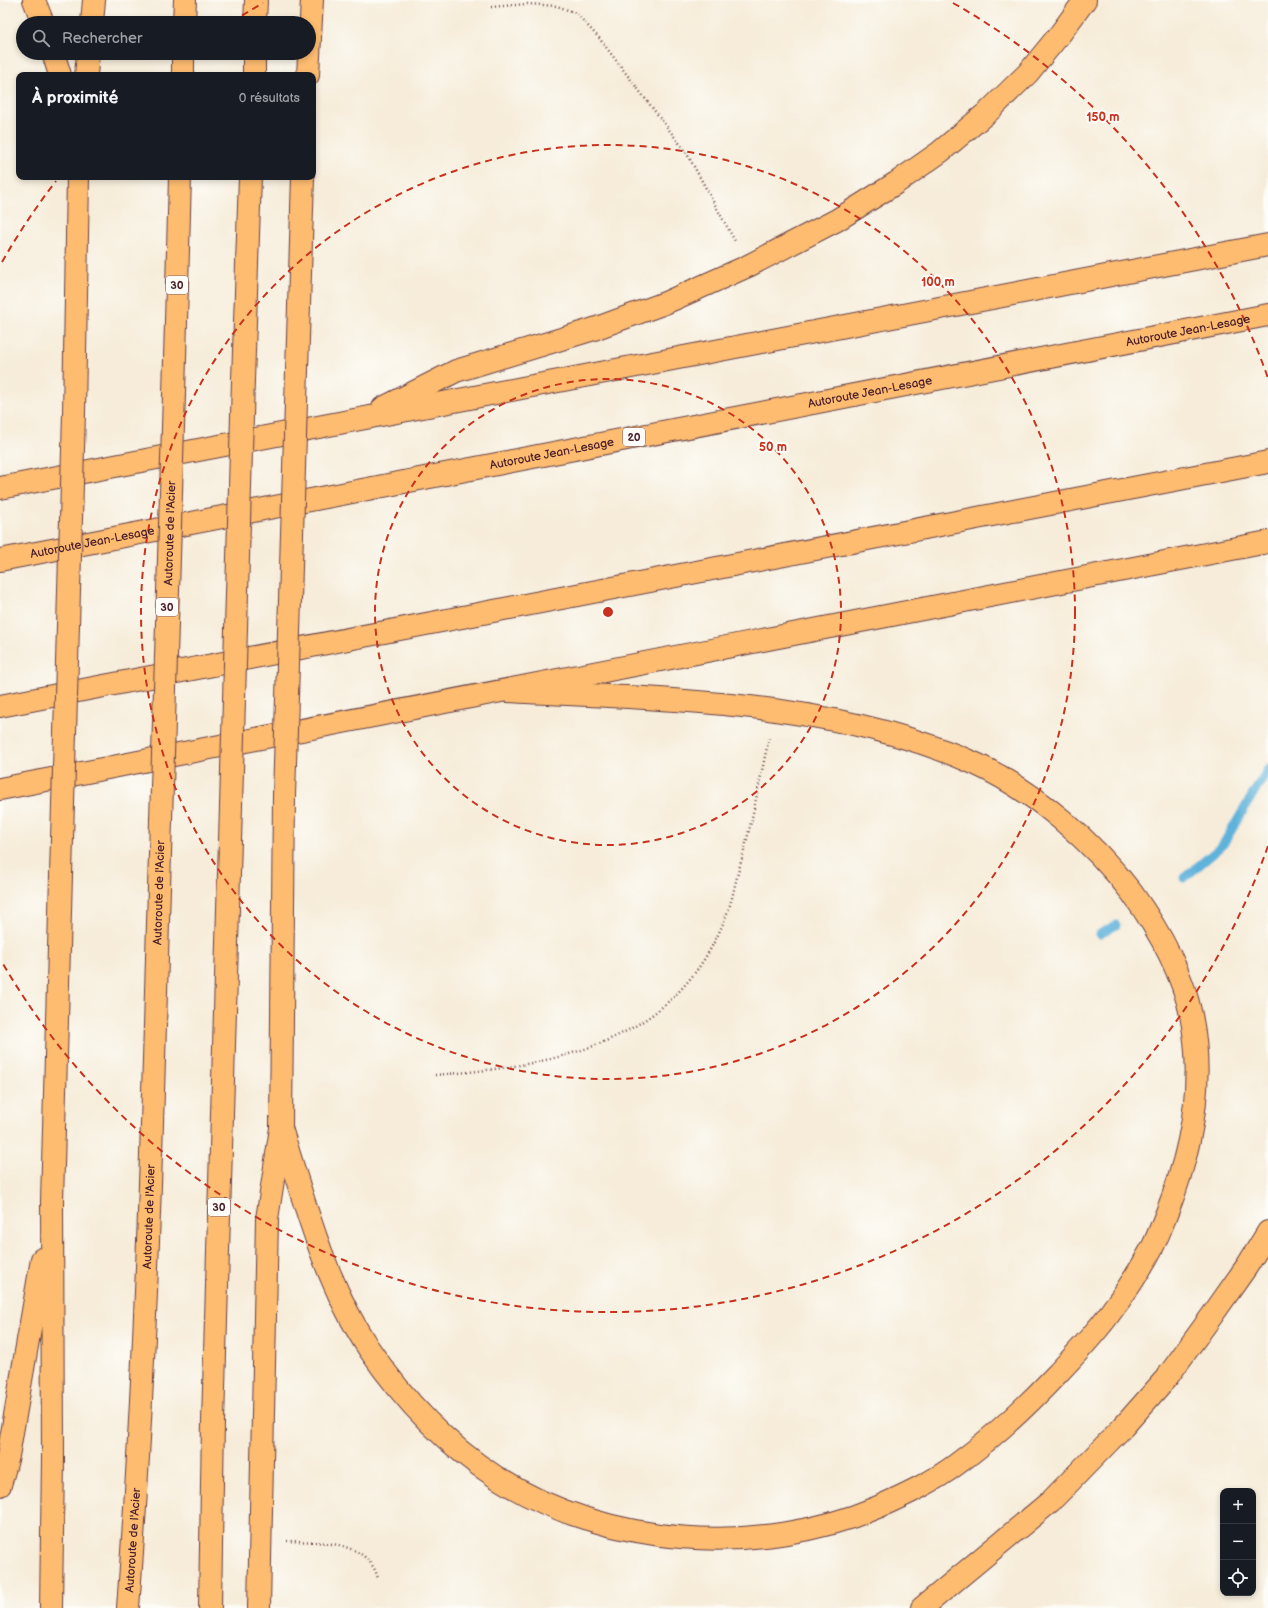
<!DOCTYPE html>
<html lang="fr">
<meta charset="utf-8">
<style>
body{margin:0;font-family:"Balsamiq Sans",sans-serif;background:#20242c;color:#f1f3f6}
.controls{position:absolute;right:12px;bottom:12px;display:grid;overflow:hidden;border-radius:8px;box-shadow:0 2px 6px #0003}
.controls button{width:36px;height:36px;display:grid;place-items:center;padding:0;border:0;border-bottom:1px solid #363941;background:#171b24;color:#f1f3f6;font:20px sans-serif}
.list{margin:0;padding:0;list-style:none}
h2{display:flex;justify-content:space-between;align-items:center;height:52px;margin:0;padding:0 16px;font-size:17px}
h2 small{font-size:13px;font-weight:400;color:#9ea1a6}
.icon{flex:none;width:22px;height:22px;fill:none;stroke:currentColor;stroke-width:2;stroke-linecap:round;stroke-linejoin:round}
.map{position:relative;flex:none;width:1268px;height:1608px;overflow:hidden}
.search{position:absolute;background:#171b24;box-shadow:0 2px 6px #0003;left:16px;top:16px;width:300px;height:44px;display:flex;align-items:center;gap:10px;box-sizing:border-box;padding:0 14px;border-radius:22px;color:#9ea1a6;font-size:15px}
.panel{position:absolute;background:#171b24;box-shadow:0 2px 6px #0003;left:16px;top:72px;width:300px;height:108px;border-radius:8px}
.map>svg:first-child{display:block}
</style>
<div class="map">
<svg width="1268" height="1608" viewBox="0 0 1268 1608">
<rect width="100%" height="100%" fill="#fdfcf7"/>
<filter id="ink" filterUnits="userSpaceOnUse"><feTurbulence type="fractalNoise" baseFrequency=".025" numOctaves="2"/><feDisplacementMap in="SourceGraphic" scale="8" xChannelSelector="R" yChannelSelector="G"/><feConvolveMatrix kernelMatrix="1 2 1 2 8 2 1 2 1" color-interpolation-filters="sRGB"/></filter>
<filter id="wash" filterUnits="userSpaceOnUse"><feTurbulence type="fractalNoise" baseFrequency=".012" numOctaves="4" result="noise"/><feDisplacementMap in="SourceGraphic" scale="16" xChannelSelector="R" yChannelSelector="G"/><feGaussianBlur stdDeviation="0.9" result="paint"/><feColorMatrix in="noise" values="0 0 0 0 0 0 0 0 0 0 0 0 0 0 0 0 0 1.4 0 .05"/><feComposite in="paint" operator="in"/></filter>
<g filter="url(#wash)">
<rect width="100%" height="100%" fill="#f6ecd9"/>
<g fill="none" stroke-linecap="round" stroke-linejoin="round">
<!-- stream -->
<g stroke="#5fb2da" stroke-width="9">
<path d="M1184,878L1222,846L1268,769"/>
<path d="M1100,934L1116,925"/>
</g>
</g>
</g>
<g filter="url(#ink)">
<g fill="none" stroke-linecap="round" stroke-linejoin="round">
<defs>
<g id="highway">
<path d="M34,0L43,23"/>
<path d="M92,23L94,0"/>
<path d="M184,23L185,0"/>
<path d="M255,23L256,0"/>
<path d="M53,53L60,75"/>
<path d="M86,75L88,53"/>
<path d="M183,75V53"/>
<path d="M254,75V53"/>
<path d="M308,75L312,0"/>
<path d="M297,370L303,177"/>
<path d="M243,380L250,177"/>
<path d="M174,394L180,177"/>
<path d="M383,408L456,371L594,329L665,303L748,266L837,220L896,183L940,152L989,111L1028,73L1060,34L1085,0"/>
<path d="M74,413L78,177"/>
<path d="M0,488L1268,245"/>
<path id="s1" d="M0,560L1268,315"/>
<path d="M0,706L1268,462"/>
<path d="M0,789C423,707 845,623 1268,542"/>
<path d="M281,1128C305,1204 325,1282 369,1349C403,1399 445,1444 496,1477C606,1547 758,1558 878,1507C905,1495 933,1482 957,1464C994,1437 1027,1406 1058,1373C1076,1354 1095,1334 1110,1313C1126,1292 1141,1269 1153,1246C1158,1236 1162,1225 1166,1215C1191,1152 1205,1082 1191,1015C1182,972 1158,929 1132,893C1093,842 1035,791 976,764C832,699 664,700 508,691"/>
<path d="M0,1485L8,1456L42,1259"/>
<path d="M51,1608L53,1458L52,1201L62,839"/>
<path id="s2" d="M128,1608C148,1346 153,1083 161,820"/>
<path d="M210,1608L213,1422L231,806"/>
<path d="M259,1608L267,1219L281,1128L284,796"/>
<path d="M922,1608L1051,1501L1123,1427L1168,1376L1211,1317L1247,1266L1268,1232"/>
</g>
</defs>
<!-- highway casing -->
<use href="#highway" stroke="#643e45" stroke-width="24"/>
<!-- path -->
<g stroke="#643e45" stroke-width="2.5" stroke-dasharray="1 3" stroke-linecap="butt">
<path d="M491,7L527,4L557,6L576,13L599,38L686,152L736,243"/>
<path d="M435,1075C562,1065 681,1043 729,908C733,896 735,884 738,873C751,828 759,783 769,738"/>
<path d="M287,1541C318,1542 369,1540 378,1579"/>
</g>
<!-- highway -->
<use href="#highway" stroke="#fdbc70" stroke-width="22"/>
<defs>
<g id="highway-bridge">
<path d="M284,796L297,370"/>
<path d="M231,806L243,380"/>
<path id="s3" d="M161,820L174,394"/>
<path d="M62,839L74,413"/>
</g>
</defs>
<!-- highway-bridge casing -->
<use href="#highway-bridge" stroke="#643e45" stroke-width="24" stroke-linecap="butt"/>
<!-- highway-bridge -->
<use href="#highway-bridge" stroke="#fdbc70" stroke-width="22"/>
</g>
</g>
<!-- distance rings -->
<g fill="none" stroke="#c8321e" stroke-width="2" stroke-dasharray="7 5">
<circle cx="608" cy="612" r="233"/>
<circle cx="608" cy="612" r="467"/>
<path d="M1268 846A700 700 0 0 1 2 962M2 262A700 700 0 0 1 56 181M232 22A700 700 0 0 1 263 3M953 3A700 700 0 0 1 1268 378"/>
</g>
<g text-anchor="middle" stroke-width="4" stroke-linejoin="round" paint-order="stroke">
<!-- shield labels -->
<g fill="#fdfcf7" stroke="#806168" stroke-width="1">
<rect x="166" y="276" width="22" height="18" rx="3"/>
<rect x="623" y="428" width="22" height="18" rx="3"/>
<rect x="156" y="598" width="22" height="18" rx="3"/>
<rect x="208" y="1198" width="22" height="18" rx="3"/>
</g>
<g font-size="11" font-weight="bold" fill="#4a1f2b">
<text x="177" y="289">30</text>
<text x="634" y="441">20</text>
<text x="167" y="611">30</text>
<text x="219" y="1211">30</text>
</g>
<!-- street labels -->
<g font-size="12" fill="#4a1f2b" stroke="#fdfcf7">
<text dy="4" stroke="none"><textPath href="#s1" startOffset="1210">Autoroute Jean-Lesage</textPath></text>
<text dy="4" stroke="none"><textPath href="#s1" startOffset="886">Autoroute Jean-Lesage</textPath></text>
<text dy="4" stroke="none"><textPath href="#s1" startOffset="562">Autoroute Jean-Lesage</textPath></text>
<text dy="4" stroke="none"><textPath href="#s3" startOffset="287">Autoroute de l'Acier</textPath></text>
<text dy="4" stroke="none"><textPath href="#s1" startOffset="94">Autoroute Jean-Lesage</textPath></text>
<text dy="4" stroke="none"><textPath href="#s2" startOffset="716">Autoroute de l'Acier</textPath></text>
<text dy="4" stroke="none"><textPath href="#s2" startOffset="392">Autoroute de l'Acier</textPath></text>
<text dy="4" stroke="none"><textPath href="#s2" startOffset="68">Autoroute de l'Acier</textPath></text>
</g>
</g>
<circle cx="608" cy="612" r="6" fill="#c8321e" stroke="#fdfcf7" stroke-width="2"/>
<g font-size="12" text-anchor="middle" font-weight="bold" fill="#c8321e" stroke="#fdfcf7" stroke-width="4" stroke-linejoin="round" paint-order="stroke">
<text x="1103" y="121">150 m</text>
<text x="938" y="286">100 m</text>
<text x="773" y="451">50 m</text>
</g>
</svg>
<div class="controls">
<button>+</button>
<button>−</button>
<button><svg class="icon" aria-label="locate" viewBox="0 0 24 24"><circle cx="12" cy="12" r="6"/><path d="M12 2v4M12 18v4M2 12h4M18 12h4"/></svg></button>
</div>
<div class="search"><svg class="icon" aria-label="search" viewBox="0 0 24 24"><circle cx="10" cy="10" r="6"/><path d="M15 15l6 6"/></svg>Rechercher</div>
<section class="panel">
<h2>À proximité<small>0 résultats</small></h2>
<ul class="list">
</ul>
</section>
</div>
